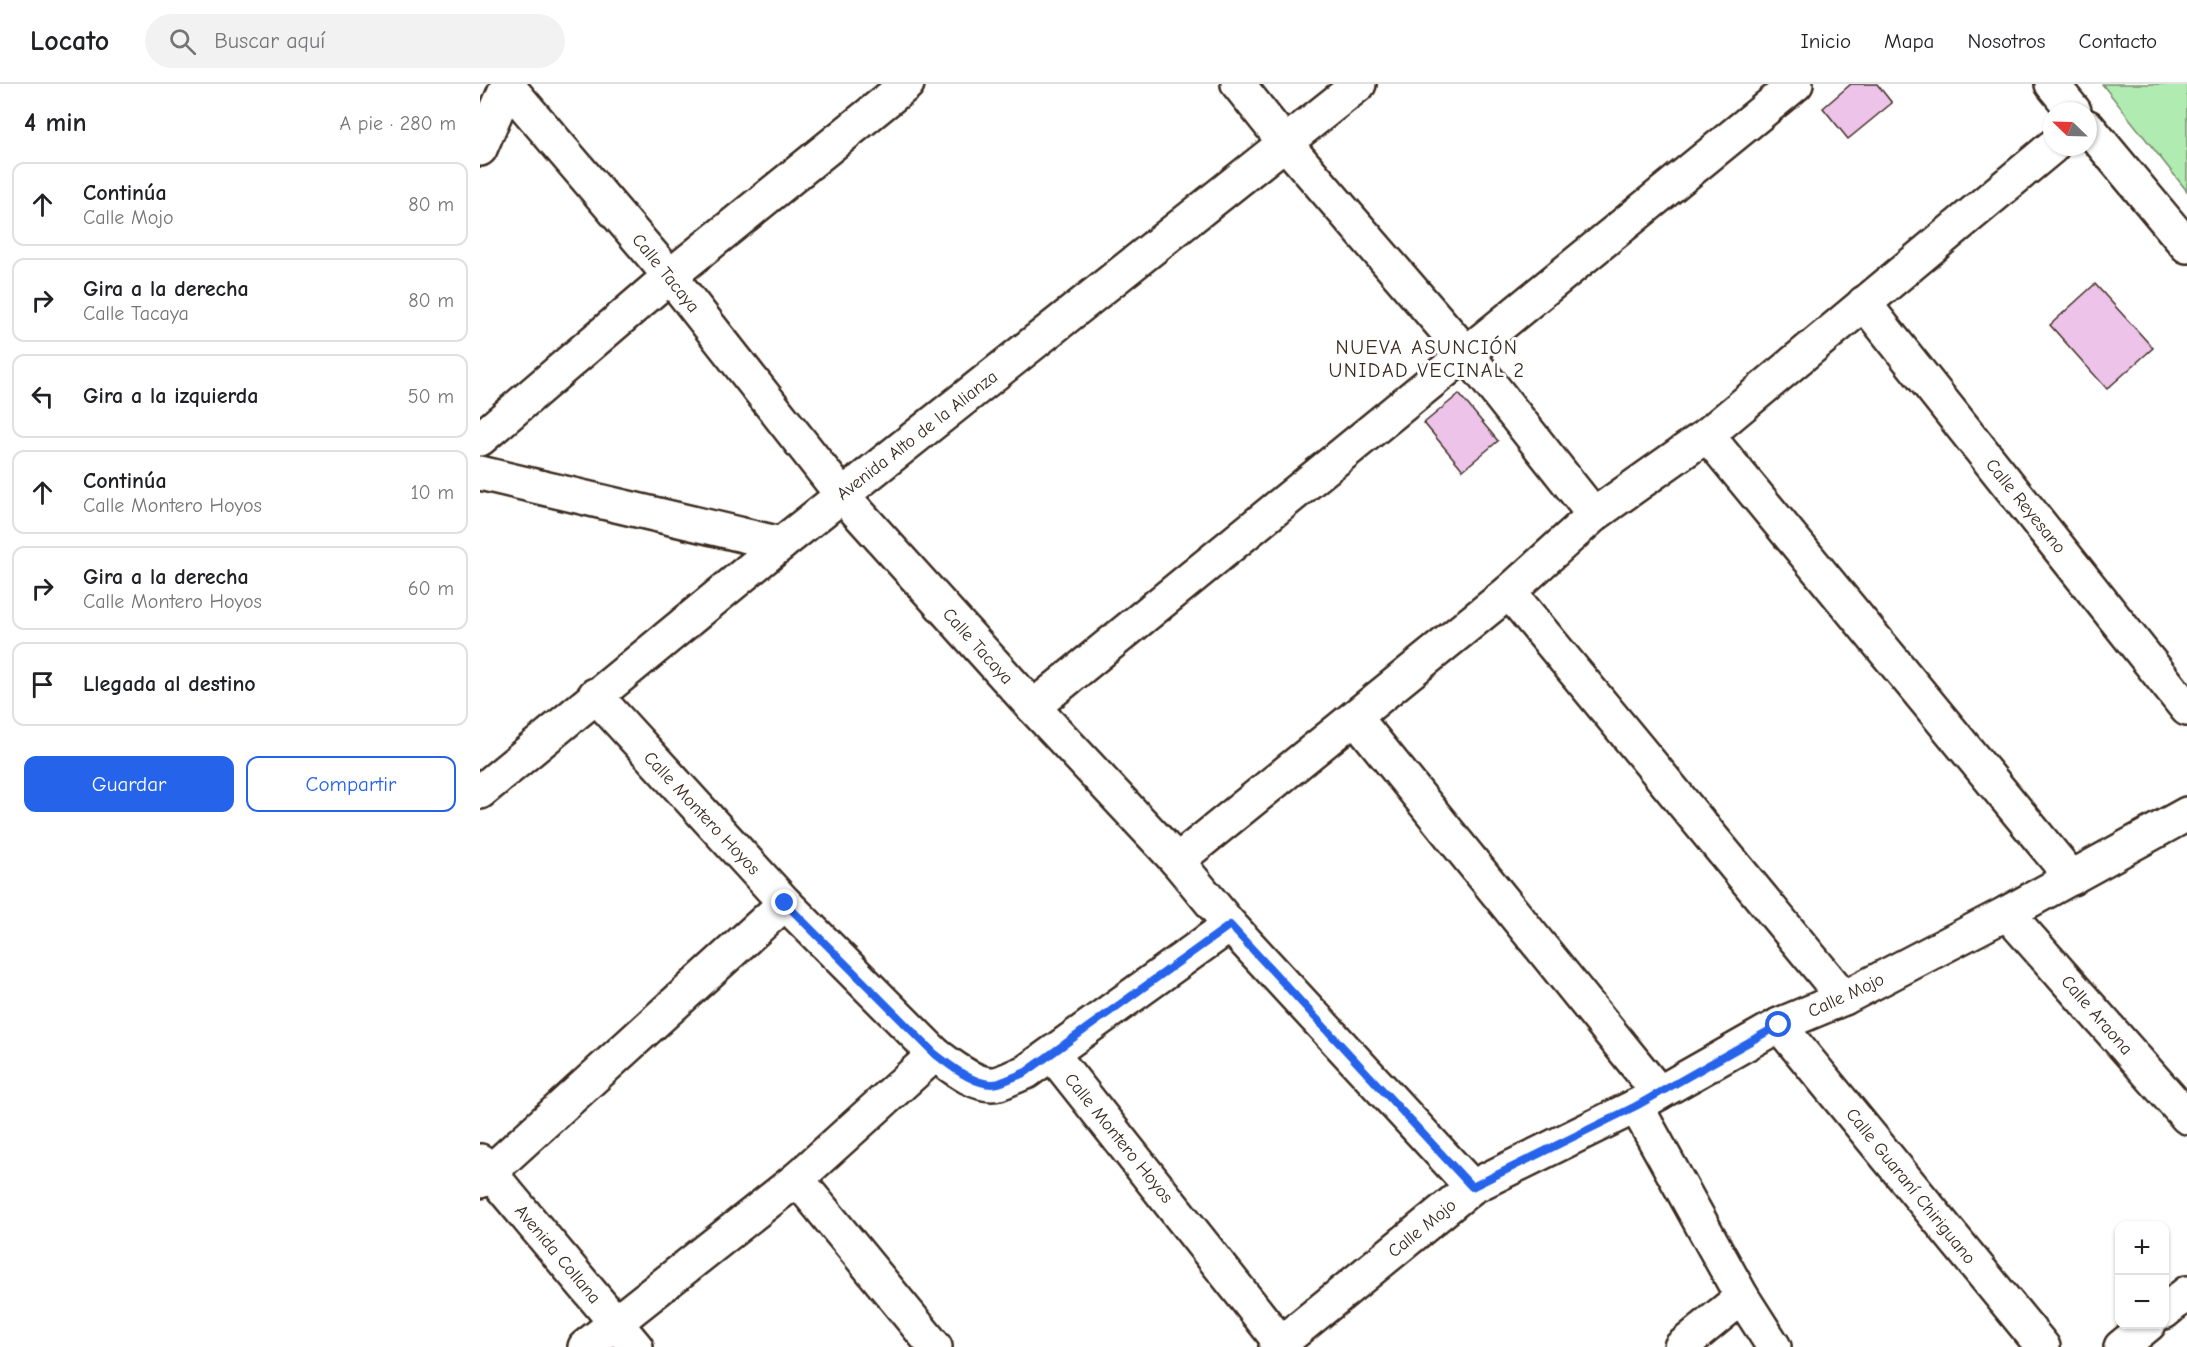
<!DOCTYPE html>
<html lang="es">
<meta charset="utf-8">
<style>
body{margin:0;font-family:"Comic Neue",sans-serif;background:#f2f2f2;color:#202124}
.controls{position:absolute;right:18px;bottom:18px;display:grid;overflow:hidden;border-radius:12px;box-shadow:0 2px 4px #0004}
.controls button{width:54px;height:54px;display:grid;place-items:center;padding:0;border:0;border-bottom:2px solid #e0e0e0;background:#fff;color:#202124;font:30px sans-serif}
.compass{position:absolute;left:1563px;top:18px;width:54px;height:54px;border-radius:50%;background:#fff;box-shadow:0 2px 4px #0004;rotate:293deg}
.stop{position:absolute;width:18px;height:18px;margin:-14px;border:4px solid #2563eb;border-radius:50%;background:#fff}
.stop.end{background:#2563eb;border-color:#fff;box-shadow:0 2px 6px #0008}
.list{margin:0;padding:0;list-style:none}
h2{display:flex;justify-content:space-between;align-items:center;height:78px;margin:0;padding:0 24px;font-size:26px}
h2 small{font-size:20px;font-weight:400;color:#757577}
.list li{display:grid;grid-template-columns:39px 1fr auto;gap:18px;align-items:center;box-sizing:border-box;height:84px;margin:0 12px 12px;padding:0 12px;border:2px solid #e0e0e0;border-radius:12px}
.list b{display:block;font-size:22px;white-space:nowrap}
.list p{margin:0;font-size:20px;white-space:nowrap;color:#757577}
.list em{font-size:20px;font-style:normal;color:#757577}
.actions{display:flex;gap:12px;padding:18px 24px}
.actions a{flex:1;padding:14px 0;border:2px solid #2563eb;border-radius:12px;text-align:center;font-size:21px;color:#2563eb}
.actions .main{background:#2563eb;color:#fff}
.icon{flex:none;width:33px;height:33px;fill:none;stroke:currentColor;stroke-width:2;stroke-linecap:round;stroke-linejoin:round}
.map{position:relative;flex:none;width:1707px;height:1263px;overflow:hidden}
header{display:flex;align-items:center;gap:36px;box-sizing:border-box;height:84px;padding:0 30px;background:#fff;border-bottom:2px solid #e0e0e0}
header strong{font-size:28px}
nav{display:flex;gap:33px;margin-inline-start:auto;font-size:21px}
.search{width:420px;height:54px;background:#f2f2f2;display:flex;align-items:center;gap:15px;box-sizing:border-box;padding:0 21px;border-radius:33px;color:#757577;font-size:22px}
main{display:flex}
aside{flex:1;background:#fff}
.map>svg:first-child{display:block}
</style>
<header>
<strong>Locato</strong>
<div class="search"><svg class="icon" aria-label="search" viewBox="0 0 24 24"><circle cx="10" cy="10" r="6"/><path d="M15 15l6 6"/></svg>Buscar aquí</div>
<nav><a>Inicio</a><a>Mapa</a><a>Nosotros</a><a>Contacto</a></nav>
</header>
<main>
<aside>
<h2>4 min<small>A pie · 280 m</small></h2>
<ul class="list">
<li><svg class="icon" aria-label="ahead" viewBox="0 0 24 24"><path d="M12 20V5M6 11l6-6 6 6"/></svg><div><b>Continúa</b><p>Calle Mojo</p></div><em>80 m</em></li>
<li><svg class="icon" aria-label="right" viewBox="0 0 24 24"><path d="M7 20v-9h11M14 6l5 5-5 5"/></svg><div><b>Gira a la derecha</b><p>Calle Tacaya</p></div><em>80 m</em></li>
<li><svg class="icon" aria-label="left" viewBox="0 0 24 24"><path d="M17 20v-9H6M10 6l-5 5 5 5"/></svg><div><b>Gira a la izquierda</b></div><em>50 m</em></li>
<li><svg class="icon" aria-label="ahead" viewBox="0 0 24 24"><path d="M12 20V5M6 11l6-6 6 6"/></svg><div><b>Continúa</b><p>Calle Montero Hoyos</p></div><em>10 m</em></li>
<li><svg class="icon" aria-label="right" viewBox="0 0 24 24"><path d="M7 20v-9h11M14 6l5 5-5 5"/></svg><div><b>Gira a la derecha</b><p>Calle Montero Hoyos</p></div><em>60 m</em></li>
<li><svg class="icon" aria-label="arrive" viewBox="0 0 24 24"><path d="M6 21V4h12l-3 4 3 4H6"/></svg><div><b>Llegada al destino</b></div></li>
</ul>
<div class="actions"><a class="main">Guardar</a><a>Compartir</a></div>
</aside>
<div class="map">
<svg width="1707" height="1263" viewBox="0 0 1707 1263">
<rect width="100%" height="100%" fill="#fff"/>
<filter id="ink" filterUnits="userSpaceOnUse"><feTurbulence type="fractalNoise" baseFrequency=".0167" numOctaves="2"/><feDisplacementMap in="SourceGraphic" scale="12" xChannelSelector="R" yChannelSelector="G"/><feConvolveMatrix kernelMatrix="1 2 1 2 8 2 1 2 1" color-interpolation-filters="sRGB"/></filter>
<g filter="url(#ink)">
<!-- pitch -->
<path fill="#b0ebb1" stroke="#768a68" stroke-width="1.5" d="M1622,0H1707V107Z"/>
<!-- building -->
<g fill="#eec3e9" stroke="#3b2a1e" stroke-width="1.5">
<path d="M1371,0H1397L1412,19L1368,55L1343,24Z"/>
<path d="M1615,200L1673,264L1627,305L1570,241Z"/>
<path d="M979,310L1018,357L983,386L944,339Z"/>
</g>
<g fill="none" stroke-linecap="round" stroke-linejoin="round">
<defs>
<g id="minor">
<path d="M28,0L27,1L190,192L362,411L553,623L697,777L750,841L992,1103"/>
<path d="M758,0L805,59L986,269L1114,431"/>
<path d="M1572,0L1594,27"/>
<path d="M1608,43L1707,162"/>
<path d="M0,65L28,0"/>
<path d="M1384,219L1707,625"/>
<path d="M1227,351L1592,794"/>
<path d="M0,355L190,192L427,0"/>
<path d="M0,389L301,460"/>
<path d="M1029,508L1364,914"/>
<path d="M115,611L305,819L455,970C471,982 498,1005 519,999C528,996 537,991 546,988L750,841"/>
<path d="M553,623L1316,0"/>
<path d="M875,633L1179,1009"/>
<path d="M0,708L301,460L879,0"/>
<path d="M697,777L1029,508L1114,431L1227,351L1572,63"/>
<path d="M1527,829L1707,1033"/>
<path d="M1299,941L1563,1263"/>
<path d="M572,970L804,1263"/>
<path d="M1156,1022L1262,1213L1294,1263"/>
<path d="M0,1077L156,1263"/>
<path d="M317,1095L455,1263"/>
<path d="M0,1097L305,819"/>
<path d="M1684,1228L1707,1209"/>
<path d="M105,1263L317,1095L455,970"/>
<path d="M796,1263L992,1103L1156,1022L1299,941L1364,914L1527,829L1707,730"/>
<path d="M1201,1263L1262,1213"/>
<path d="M1641,1263L1669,1240"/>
</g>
</defs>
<!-- minor casing -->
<use href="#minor" stroke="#3b2a1e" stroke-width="38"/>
<!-- minor -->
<use href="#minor" stroke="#fff" stroke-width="33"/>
</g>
</g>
<g fill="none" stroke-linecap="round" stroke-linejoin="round" filter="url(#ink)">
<!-- route -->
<path stroke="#2563eb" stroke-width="8" d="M305,819L455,970C471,982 498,1005 519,999C528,996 537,992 546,988L750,841L992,1103L1156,1022L1299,941"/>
</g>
<g text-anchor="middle" stroke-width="6" stroke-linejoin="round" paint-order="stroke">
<!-- street labels -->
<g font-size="18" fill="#3b2a1e" stroke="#fff">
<text transform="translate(186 189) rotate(51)" y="6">Calle Tacaya</text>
<text transform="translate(437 351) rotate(-38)" y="6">Avenida Alto de la Alianza</text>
<text transform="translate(1546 422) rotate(51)" y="6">Calle Reyesano</text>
<text transform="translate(498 562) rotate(48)" y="6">Calle Tacaya</text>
<text transform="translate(222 729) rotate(47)" y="6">Calle Montero Hoyos</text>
<text transform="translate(1366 911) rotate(-25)" y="6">Calle Mojo</text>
<text transform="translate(1617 931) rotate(49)" y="6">Calle Araona</text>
<text transform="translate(639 1054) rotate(51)" y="6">Calle Montero Hoyos</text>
<text transform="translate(1431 1102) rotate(51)" y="6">Calle Guaraní Chiriguano</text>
<text transform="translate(942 1144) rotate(-39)" y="6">Calle Mojo</text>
<text transform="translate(78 1170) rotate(50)" y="6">Avenida Collana</text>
</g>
<!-- neighbourhood labels -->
<g font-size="20" letter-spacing="1.5" fill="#3b2a1e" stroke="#fff">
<text x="947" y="270">NUEVA ASUNCIÓN<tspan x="947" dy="23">UNIDAD VECINAL 2</tspan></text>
</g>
</g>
</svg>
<div class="controls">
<button>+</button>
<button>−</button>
</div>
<svg class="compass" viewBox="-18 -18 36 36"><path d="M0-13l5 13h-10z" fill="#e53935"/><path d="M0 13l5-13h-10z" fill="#757577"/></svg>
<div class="stop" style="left:1299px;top:941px"></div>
<div class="stop end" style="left:305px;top:819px"></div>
</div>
</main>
